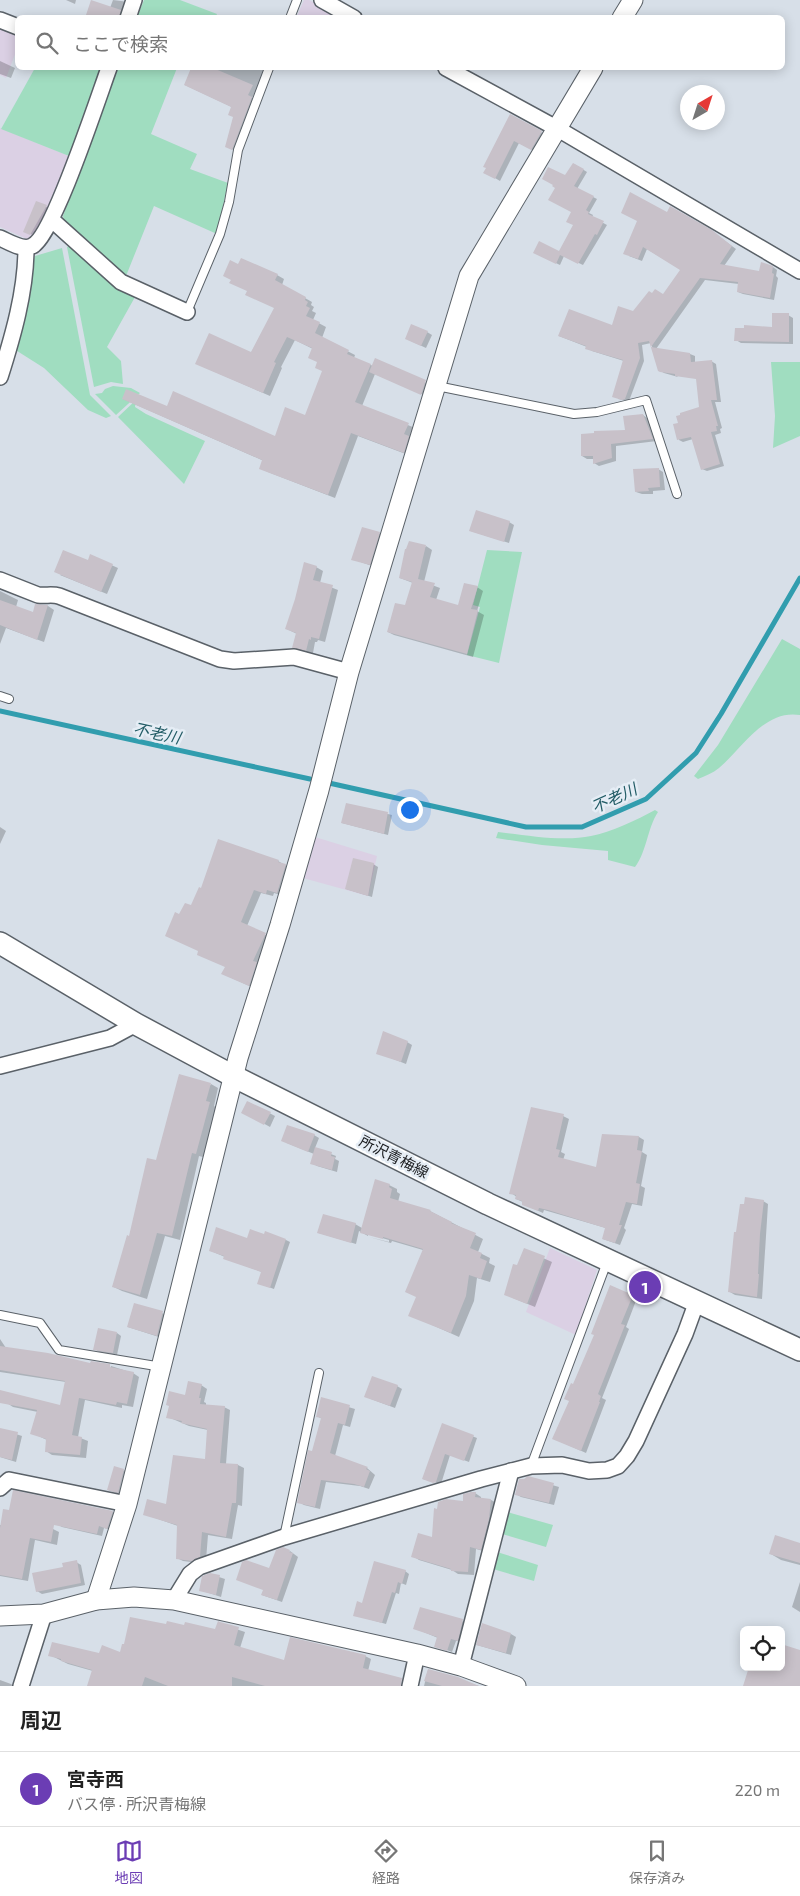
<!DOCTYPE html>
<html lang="ja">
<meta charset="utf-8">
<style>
body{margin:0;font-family:"Exo 2","Noto Sans JP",sans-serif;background:#f2f2f2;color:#222}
.controls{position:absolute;right:15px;bottom:15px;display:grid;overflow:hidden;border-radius:8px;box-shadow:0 2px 12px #0003}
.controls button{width:45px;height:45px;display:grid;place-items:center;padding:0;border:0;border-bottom:1px solid #e0e0e0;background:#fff;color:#222;font:25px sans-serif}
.compass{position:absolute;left:680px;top:85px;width:45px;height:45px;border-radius:50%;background:#fff;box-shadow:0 2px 12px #0003;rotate:39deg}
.you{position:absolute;left:409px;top:809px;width:18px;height:18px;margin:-12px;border:4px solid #fff;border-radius:50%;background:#1a73e8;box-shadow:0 0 0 8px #1a73e833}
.badge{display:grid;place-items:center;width:32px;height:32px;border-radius:50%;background:#6b3db4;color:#fff;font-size:16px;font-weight:700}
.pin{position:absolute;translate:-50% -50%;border:2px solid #fff;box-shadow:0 1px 5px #0006}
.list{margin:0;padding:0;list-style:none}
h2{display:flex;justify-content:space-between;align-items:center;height:65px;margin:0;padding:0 20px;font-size:21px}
h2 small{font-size:16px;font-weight:400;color:#767676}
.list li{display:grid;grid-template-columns:32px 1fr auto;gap:15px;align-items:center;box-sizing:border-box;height:75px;padding:0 20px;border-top:1px solid #e0e0e0}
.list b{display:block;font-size:19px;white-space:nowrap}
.list p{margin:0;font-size:16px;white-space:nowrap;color:#767676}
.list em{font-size:16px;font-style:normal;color:#767676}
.icon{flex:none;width:28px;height:28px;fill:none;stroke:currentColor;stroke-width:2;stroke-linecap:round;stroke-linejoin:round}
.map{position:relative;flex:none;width:800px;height:1686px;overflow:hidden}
.search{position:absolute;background:#fff;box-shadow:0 2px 12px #0003;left:15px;right:15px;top:15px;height:55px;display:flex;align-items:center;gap:12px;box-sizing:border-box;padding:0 18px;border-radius:8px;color:#767676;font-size:19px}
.sheet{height:140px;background:#fff}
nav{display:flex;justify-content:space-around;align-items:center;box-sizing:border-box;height:70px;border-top:1px solid #e0e0e0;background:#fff;font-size:14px;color:#767676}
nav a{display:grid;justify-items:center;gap:2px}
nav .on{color:#6b3db4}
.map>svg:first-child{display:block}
</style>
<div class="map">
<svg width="800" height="1686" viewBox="0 0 800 1686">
<rect width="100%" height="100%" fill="#d7dfe8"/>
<!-- industrial -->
<g fill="#dbd0e4">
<path d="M304,0H309L342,17L296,18Z"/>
<path d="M0,28L17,35V49L6,78L0,75Z"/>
<path d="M0,128L69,156L36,237L29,240L0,227Z"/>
<path d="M315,837L377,856L368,896L303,878Z"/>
<path d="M550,1248L597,1270L576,1335L526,1312Z"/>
</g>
<!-- green -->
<g fill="#a0ddc0">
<path d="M144,0H180L217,14L215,18L137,17Z"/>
<path d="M35,68H98L101,75L69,156L1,129Z"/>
<path d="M118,68H177L151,134L197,154L190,169L228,183L217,234L154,206L126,276L67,226L64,222L63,216Z"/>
<path d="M69,246L115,288L135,297L107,347L121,361L123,384L111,382L94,387L67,247Z"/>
<path d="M62,248L90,395L111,416L106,418L88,410L44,368L14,349L35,256Z"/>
<path d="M771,362H800V436L773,448L775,416Z"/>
<path d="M113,386L131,388L140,393L116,415L95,394L102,393L105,389Z"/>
<path d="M136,400L135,407L146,414L205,441L184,484L118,417Z"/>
<path d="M487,550L522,552L499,663L467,655L480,607L473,605Z"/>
<path d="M782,639L800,649V715C764,709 742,749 719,768C713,773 705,776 698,779L694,776L718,745Z"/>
<path d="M655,810L658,812C647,829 647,851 635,867L608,860V851L542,845L496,838L498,832C526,835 563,842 591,836C611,832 637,820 655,810Z"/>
<path d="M507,1512L553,1525L546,1547L502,1534Z"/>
<path d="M497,1552L538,1565L534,1581L493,1569Z"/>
</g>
<!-- shadow -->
<g fill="#0003">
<path d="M66,0H76L75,4Z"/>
<path d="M113,0L129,2L123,18H86L110,8Z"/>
<path d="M0,61L15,68L11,78L0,74Z"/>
<path d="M192,68H267L252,98L256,100L237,151L231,149L235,118L232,107L185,85Z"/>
<path d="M511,115L546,135L536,152L519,143L500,181L485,172Z"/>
<path d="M574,164L587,172L577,189L597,199L589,213L593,215L592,217L607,225L583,265L564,256L560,265L535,253H559L574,225L566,177Z"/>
<path d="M37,202L51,209L36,236L30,234Z"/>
<path d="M667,214L717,235L736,249L724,266L760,272L773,267L777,270L776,276L778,278L774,300L743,294L738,292L739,284L705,280L656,349L690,354L695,356V363L711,361L716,364L721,402H715L722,428L720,429L721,433L715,435L724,466L707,471L702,469L693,439L683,442L679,440L680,424L700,408L703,379L676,375L678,377L664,373L659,370L651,343L642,345L644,361L629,401L618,399L624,361L592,351L587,348V347L559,336L613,326L633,313L653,294L664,296L682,270L647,249L642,261L629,256Z"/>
<path d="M239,265L277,275L284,279L282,285L312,302L311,305L314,307L312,311L316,313L313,320L326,327L322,338L355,355L354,358L373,366L430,384L426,396L375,374L362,406L415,428L411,456L358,436L335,498L268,472L261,468L264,461L123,399L168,407L276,437L306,416L323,372L313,349L295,340L281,367L282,368L270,396L204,367L251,353L275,308L248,291Z"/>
<path d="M788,315L793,318V344L741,343L736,340L773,328Z"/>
<path d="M427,332L432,335L426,348L411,341Z"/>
<path d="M643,415L651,421L657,441L616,446V461L599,466L594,463V459H587L582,456L627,431Z"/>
<path d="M658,469L663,472L665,490L653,491V494H642L636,492Z"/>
<path d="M509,522L514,525L509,543L471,531Z"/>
<path d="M379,533L384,536L375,567L352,559Z"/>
<path d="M426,546L432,550L424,582L440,588L436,600L459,606L477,587L483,591L477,611L484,615L473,657L394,635L388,632L406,606L413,583L400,578Z"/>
<path d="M91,556L118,568L107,594L60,575L88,561Z"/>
<path d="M316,567L323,571L320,583L338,590L325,642L318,640L317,642H315L313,653L300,651L294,647L297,634L287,629Z"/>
<path d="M0,591L18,600L16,607L34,613L36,605L48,606L54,610L44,642L6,628L0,644Z"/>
<path d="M347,804L392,815L388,835L342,823Z"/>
<path d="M0,827L6,831L0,844Z"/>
<path d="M278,861L292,869L284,896L274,893L273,896L261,893L247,926L272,938L256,989L223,974L226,967L200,951L180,916L192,907Z"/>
<path d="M373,864L378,867L372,897L346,889Z"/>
<path d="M407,1042L412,1045L406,1064L378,1053Z"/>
<path d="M211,1084L218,1088L214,1106L217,1108L203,1157L199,1156L180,1240L165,1236L147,1299L122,1291L114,1287L157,1162Z"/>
<path d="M248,1102L275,1116L270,1127L243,1112Z"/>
<path d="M563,1116L569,1119L561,1152L565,1154L563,1160L597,1169L603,1135L639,1137L644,1140L642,1152L647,1155L641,1186L645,1188L642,1206L632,1204L624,1228L626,1230L620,1245L603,1239L606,1228L544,1210L543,1213L523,1204V1202L516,1199L517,1197L511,1193Z"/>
<path d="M314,1135L319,1138L315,1148L336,1156L335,1159L339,1161L337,1172L317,1166L312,1163L314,1154L287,1143Z"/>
<path d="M389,1185L397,1189V1192L400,1194L398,1202L430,1211L483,1239L478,1252L490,1258L489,1263L495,1266L490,1282L477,1278L474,1301L459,1337L410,1315L417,1297L423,1250L392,1241L391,1243L369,1237L389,1242V1240L368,1234V1236L359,1231L356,1244L319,1233L355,1224L362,1228Z"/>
<path d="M763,1201L768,1204L762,1299L735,1295L730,1292Z"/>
<path d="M247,1240H286L290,1242L274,1289L263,1285L262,1272L229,1260L225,1257L211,1251Z"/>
<path d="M525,1250L552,1262L535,1307L513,1298Z"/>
<path d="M632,1296L637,1298L626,1327L629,1329L602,1398L606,1400L586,1453L559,1441L574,1385Z"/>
<path d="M135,1305L168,1315L162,1338L128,1327Z"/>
<path d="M117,1333L121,1336L117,1355L99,1352L95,1349Z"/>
<path d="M0,1339L6,1348L91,1365H110L109,1373L111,1366L133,1373L139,1377L133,1407L122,1405V1408L85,1400L78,1437L88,1441L86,1458L52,1455L46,1451L47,1440L32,1433L38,1412L13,1407L7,1403L61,1407L66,1382L0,1372Z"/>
<path d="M201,1385L207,1389L204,1402L206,1403V1406L224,1407L230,1410L226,1464L238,1465L244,1468L242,1506L238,1505L232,1539L208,1535L206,1560L199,1563L183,1561L177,1558L178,1526L144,1514L167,1506L206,1460L208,1430L189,1426L168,1417L186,1396Z"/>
<path d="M397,1386L402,1389L395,1408L371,1399Z"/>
<path d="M322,1399L355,1409L350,1427L343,1425L335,1456L367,1468L375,1475L369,1489L360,1486L326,1482L320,1509L304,1505L299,1502L322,1419L317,1416Z"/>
<path d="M443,1425L477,1438L469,1462L450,1455L441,1484L423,1479Z"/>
<path d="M0,1429L22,1436L16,1462L0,1457Z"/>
<path d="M124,1470L129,1473L123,1495L108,1490Z"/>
<path d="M528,1478L559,1487L554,1505L521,1497L516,1494Z"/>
<path d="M475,1493L481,1497V1499L491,1500L497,1503L487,1552L476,1549L474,1575L458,1574L452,1570L419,1560L413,1556L433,1539L464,1502Z"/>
<path d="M113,1512L117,1515L112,1530L104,1528L102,1536L62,1527L57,1524Z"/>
<path d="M0,1525L53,1529L59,1532L57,1545L35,1540L28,1581L0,1576Z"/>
<path d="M800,1544V1565L781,1560L771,1554Z"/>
<path d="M290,1551L298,1557L282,1602L262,1595L270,1570Z"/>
<path d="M76,1562L81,1565L85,1585L42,1594L37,1591L64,1568Z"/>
<path d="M405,1571L409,1574L406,1585L401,1583L399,1594L396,1593L386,1624L354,1615L363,1604Z"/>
<path d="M210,1574L225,1579L221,1597L200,1590Z"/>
<path d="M800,1582V1612L792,1607Z"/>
<path d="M421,1609L468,1623L463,1642L456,1641L452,1652L436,1646L438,1638L414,1628Z"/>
<path d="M218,1623L245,1632L240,1648L285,1662L365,1656L371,1659L368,1671L402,1686H88L93,1671L68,1664L50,1655L121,1653L167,1626L216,1630Z"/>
<path d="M511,1634L516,1637L511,1655L477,1645Z"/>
<path d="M428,1670L479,1686H424Z"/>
<path d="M0,1680L11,1684L14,1686H0Z"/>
</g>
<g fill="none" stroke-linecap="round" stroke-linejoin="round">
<!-- stream -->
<g stroke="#319dae" stroke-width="5">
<path d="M0,711L310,779"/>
<path d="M329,783L526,827H582L646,799L696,753L721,714L800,578"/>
</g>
</g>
<!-- building -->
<g fill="#c8c1c9">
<path d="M91,0L121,10L119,18H85Z"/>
<path d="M191,68H213L253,85L248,95L252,97L232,150L225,147L233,117L228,115L231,107L184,85Z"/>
<path d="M510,114L542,131L531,150L514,141L495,179L483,173L486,168L483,167Z"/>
<path d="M573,163L584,169L574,186L594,196L586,210L589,212L588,214L604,221L597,235L595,234L578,264L560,255L556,264L533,253L539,241L559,251L573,225L566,222L571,212L548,200L555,188L552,186L553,185L542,179L548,167L565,175Z"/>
<path d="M630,192L667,212L670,206L712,230L732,246L720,264L759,271L761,262L773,266L772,273L774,274L770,298L737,292L738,282L700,278L651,347L690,353L691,362L712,360L717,400H711L718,426H716L717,431L711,432L720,464L701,470L691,437L677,440L673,424L678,423L676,416L680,415V413L699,407L696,379L675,376V374L660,372L658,371L649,341L638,343L640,358L625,399L622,400L612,397L623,360L585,349L586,346L558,336L569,309L612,325L618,306L633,311L649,291L652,293L655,289L663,294L680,270L643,247L638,259L623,254L637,221L621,213Z"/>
<path d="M36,201L47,205L30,235L23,232Z"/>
<path d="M241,258L278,274L275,280L306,297L305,300L308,302L306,306L310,308L306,316L320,322L315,333L349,350L347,354L371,364L355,402L409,423L404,434L409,436L404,453L351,433L328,495L259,469L262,460L122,399L126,389L167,406L173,391L275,436L285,407L305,415L322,371L315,368L317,362L308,358L312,348L287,337L274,362L276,363L263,393L195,364L209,333L251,352L274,308L245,295L247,291L229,283L231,280L223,276L230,260L238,264Z"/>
<path d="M772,313H789V342L734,341L735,328H744V325L772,327Z"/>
<path d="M411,324L428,331L421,346L405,339Z"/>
<path d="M375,358L426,380L421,395L369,372Z"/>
<path d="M643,414L653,439L611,444L612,458L593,464V456H581V434L594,433V431L625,430L623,416Z"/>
<path d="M659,468L660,487L648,488L649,491L635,492L633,469Z"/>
<path d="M476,510L510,521L504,542L469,531Z"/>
<path d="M362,527L380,532L370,565L351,560Z"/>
<path d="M409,541L426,545L418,579L435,583L430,597L458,605L464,583L478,586L471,609L478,610L467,654L387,632L395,603L405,605L412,582L399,578L405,549H406Z"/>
<path d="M63,550L88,560L90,554L113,564L101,592L54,572Z"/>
<path d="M304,562L317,566L313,580L333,585L319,639L311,637V640L309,639L306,651L292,648L296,633L285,629L295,599Z"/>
<path d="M0,600L33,612L35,604L48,605L37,640L0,625Z"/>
<path d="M346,803L388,812L384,834L341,823Z"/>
<path d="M218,839L279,860L278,862L286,864L277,893L267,890L266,894L254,890L241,922L266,933L253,961L257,962L249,986L221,974L225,967L197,955L198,951L165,936L175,912L179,914L185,903L191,905L199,887L201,888Z"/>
<path d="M353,858L374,863L368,896L345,889Z"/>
<path d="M383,1031L408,1041L401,1062L376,1054Z"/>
<path d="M179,1074L211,1083L206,1101L210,1102L196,1154L192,1153L172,1236L157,1233L140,1295L112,1287L127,1235L129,1236L147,1158L156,1160Z"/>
<path d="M247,1101L271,1112L264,1125L241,1113Z"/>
<path d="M531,1107L564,1114L556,1149L560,1150L558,1157L596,1167L602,1134L639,1136L637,1150L642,1151L636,1183L640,1184L637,1204L626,1202L619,1225H622L615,1243L602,1239L605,1228L548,1210L539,1208L538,1211L522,1205V1201L515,1199L516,1195L509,1194Z"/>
<path d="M287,1125L315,1134L308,1152L281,1141Z"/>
<path d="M315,1147L332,1152L331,1156L335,1157L332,1170L310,1164Z"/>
<path d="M375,1179L390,1184L389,1187L392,1189L390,1198L431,1210L430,1211L452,1222L451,1223L476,1233L470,1248L482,1253L480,1258L487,1261L481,1279L469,1275L466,1296L451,1333L408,1316L416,1297L405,1292L423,1249L383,1237V1239L360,1233Z"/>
<path d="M745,1197L764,1200L760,1234L758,1274H759L757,1297L728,1292L734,1232H736L740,1204H744Z"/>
<path d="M323,1214L356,1223L351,1243L317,1233Z"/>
<path d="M216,1227L247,1238L250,1229L264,1234L265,1231L286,1239L270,1288L257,1284L261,1272L223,1259L224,1256L209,1251Z"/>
<path d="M524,1248L545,1256L527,1304L504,1295L513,1264L517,1265Z"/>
<path d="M610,1285L633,1295L621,1324L625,1325L598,1394L601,1396L599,1402H600L581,1451L552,1439L569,1401L564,1399L571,1383L573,1384L594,1335L591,1334Z"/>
<path d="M134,1303L163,1311L157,1336L127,1327Z"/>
<path d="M98,1328L117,1332L113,1353L93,1350Z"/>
<path d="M0,1346L48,1353L90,1363L91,1361L110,1364V1367L134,1372L127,1404L117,1402L116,1405L79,1398L72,1435L82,1437L80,1455L45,1452L46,1439L30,1434L37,1410L0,1403V1390L60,1405L65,1381L0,1370Z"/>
<path d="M372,1376L398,1385L390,1406L364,1397Z"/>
<path d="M188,1381L202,1384L199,1398H201L200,1404L225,1406L220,1463L238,1464L236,1503H232L226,1537L202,1532L200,1557L192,1561L176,1559L177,1525L143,1515L147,1499L166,1504L173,1455L205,1459L207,1429L181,1423L182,1421L166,1418L169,1406L166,1405L169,1391L185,1395Z"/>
<path d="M321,1397L350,1405L345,1425L338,1423L330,1453L368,1467L366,1469L370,1471L364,1487L354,1484L321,1480L315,1507L297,1503L308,1450L312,1451L321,1418L316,1417Z"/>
<path d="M442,1423L474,1435L464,1461L445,1454L436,1482L433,1483L422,1479Z"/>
<path d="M0,1428L18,1432L12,1460L0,1457Z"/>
<path d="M114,1466L124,1469L118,1493L107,1490Z"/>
<path d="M528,1476L554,1483L549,1503L515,1495L519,1479H524Z"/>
<path d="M13,1490L113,1511L107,1529L99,1526L97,1534L54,1525L51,1542L30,1538L22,1579L0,1575V1528L3,1509L9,1510Z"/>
<path d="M471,1492H476L475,1497L491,1499L489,1519L481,1550L470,1547L468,1572L451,1571V1569L411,1557L418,1533L432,1537L434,1508L437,1509L438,1502L446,1499L463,1501V1494Z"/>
<path d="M775,1535L800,1543V1563L769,1554Z"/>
<path d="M283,1547L290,1550L289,1552L293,1553L277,1600L261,1595L263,1590L236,1580L242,1562L246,1560L269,1568L276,1550Z"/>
<path d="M77,1560L81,1583L36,1592L32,1573L63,1567L62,1563Z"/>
<path d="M374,1561L406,1570L402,1584L398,1582L395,1593L392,1592L382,1623L353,1616L357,1601L362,1603Z"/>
<path d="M210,1573L220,1575L216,1595L199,1591L202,1576Z"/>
<path d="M420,1607L463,1619L458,1641L451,1639L447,1651L434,1647L437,1637L413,1629Z"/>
<path d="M130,1617L166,1624L167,1621L184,1625L185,1622L215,1629L218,1621L220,1622L239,1627L234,1645L284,1660L290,1637L366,1655L363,1668L402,1678L401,1686H265L232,1677V1686H168L145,1677L142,1686H87L92,1670L61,1661V1659L48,1656L52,1642L99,1653L102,1645L120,1652L122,1644H124Z"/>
<path d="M482,1623L511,1633L506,1653L476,1645Z"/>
<path d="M781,1644L800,1650V1686H743L749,1667H781Z"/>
<path d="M428,1669L458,1677L479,1686H442L424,1681Z"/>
</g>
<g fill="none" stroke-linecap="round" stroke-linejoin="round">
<defs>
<g id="service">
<path d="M290,18L297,0"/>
<path d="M187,312L220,234L229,202L238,150L269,68"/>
<path d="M437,386L574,414L597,412L646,400L677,494"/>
<path d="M0,696L9,699"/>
<path d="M0,1315L40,1323L59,1350L162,1367"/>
<path d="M531,1466L607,1262"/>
<path d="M284,1537L319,1373"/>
</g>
<g id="minor">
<path d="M322,0L354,18"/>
<path d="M128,18L134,0"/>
<path d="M0,20L18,27"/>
<path d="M446,68L558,129L800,271"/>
<path d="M52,220L121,282L187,312"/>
<path d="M0,238C9,242 23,251 32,246C53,237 99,95 109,68"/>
<path d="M0,377C13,336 26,291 26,248"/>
<path d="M0,580L38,595C46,596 52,594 59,596L220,659L234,661L294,657L349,672"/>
<path d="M0,1066L110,1038L136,1024"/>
<path d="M0,1488L9,1480L127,1504"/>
<path d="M174,1600L190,1574L199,1567L284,1537L481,1479L531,1466L562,1465L589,1471L607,1470L618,1466L627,1456L636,1441L685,1334L697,1301"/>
<path d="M461,1666L511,1471"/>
<path d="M21,1686L44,1614"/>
<path d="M410,1686L417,1654"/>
</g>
<g id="tertiary">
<path d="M622,18L633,0"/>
<path d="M96,1600L127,1504L238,1058L280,925L319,790L349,672L469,276L593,68"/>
<path d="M0,1616L44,1614L96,1600L134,1597L174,1600L417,1654L461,1666L516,1686"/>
</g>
<path id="secondary" d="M0,943L136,1024L233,1076L488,1204L800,1350"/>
</defs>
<!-- service casing -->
<use href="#service" stroke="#5a6168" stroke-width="10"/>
<!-- minor casing -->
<use href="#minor" stroke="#5a6168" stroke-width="18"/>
<!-- tertiary casing -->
<use href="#tertiary" stroke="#5a6168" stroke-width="21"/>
<!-- secondary casing -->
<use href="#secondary" stroke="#5a6168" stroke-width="24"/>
<!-- service -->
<use href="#service" stroke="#fff" stroke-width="8"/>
<!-- minor -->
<use href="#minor" stroke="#fff" stroke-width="15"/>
<!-- tertiary -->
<use href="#tertiary" stroke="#fff" stroke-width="19"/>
<!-- secondary -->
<use href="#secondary" stroke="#fff" stroke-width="21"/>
</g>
<g text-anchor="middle" stroke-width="5" stroke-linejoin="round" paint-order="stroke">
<!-- street labels -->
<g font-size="15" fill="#1b1d20" stroke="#e5edf5">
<text transform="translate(394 1157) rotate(27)" y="5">所沢青梅線</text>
</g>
<!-- water labels -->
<g font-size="16" font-style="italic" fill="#235c66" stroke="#e5edf5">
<text transform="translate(157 733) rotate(12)" y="6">不老川</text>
<text transform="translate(614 798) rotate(-25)" y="6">不老川</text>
</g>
</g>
</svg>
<div class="controls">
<button><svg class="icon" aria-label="locate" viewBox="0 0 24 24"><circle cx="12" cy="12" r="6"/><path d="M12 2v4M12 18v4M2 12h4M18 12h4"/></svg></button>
</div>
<svg class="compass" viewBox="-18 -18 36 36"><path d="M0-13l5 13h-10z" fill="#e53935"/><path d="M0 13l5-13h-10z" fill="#767676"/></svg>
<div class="you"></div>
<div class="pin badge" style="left:645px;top:1287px">1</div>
<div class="search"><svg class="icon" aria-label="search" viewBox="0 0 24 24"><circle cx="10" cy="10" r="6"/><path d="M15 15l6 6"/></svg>ここで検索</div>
</div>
<section class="sheet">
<h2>周辺<small></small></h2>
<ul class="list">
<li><span class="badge">1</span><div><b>宮寺西</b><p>バス停 · 所沢青梅線</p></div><em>220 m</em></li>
</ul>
</section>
<nav>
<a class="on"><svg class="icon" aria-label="map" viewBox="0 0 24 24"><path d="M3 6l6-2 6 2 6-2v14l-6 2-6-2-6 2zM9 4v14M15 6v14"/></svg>地図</a>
<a><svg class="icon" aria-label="directions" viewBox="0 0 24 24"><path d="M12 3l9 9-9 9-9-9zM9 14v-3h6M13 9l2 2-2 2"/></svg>経路</a>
<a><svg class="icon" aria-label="saved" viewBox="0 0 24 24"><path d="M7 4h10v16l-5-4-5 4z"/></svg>保存済み</a>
</nav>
